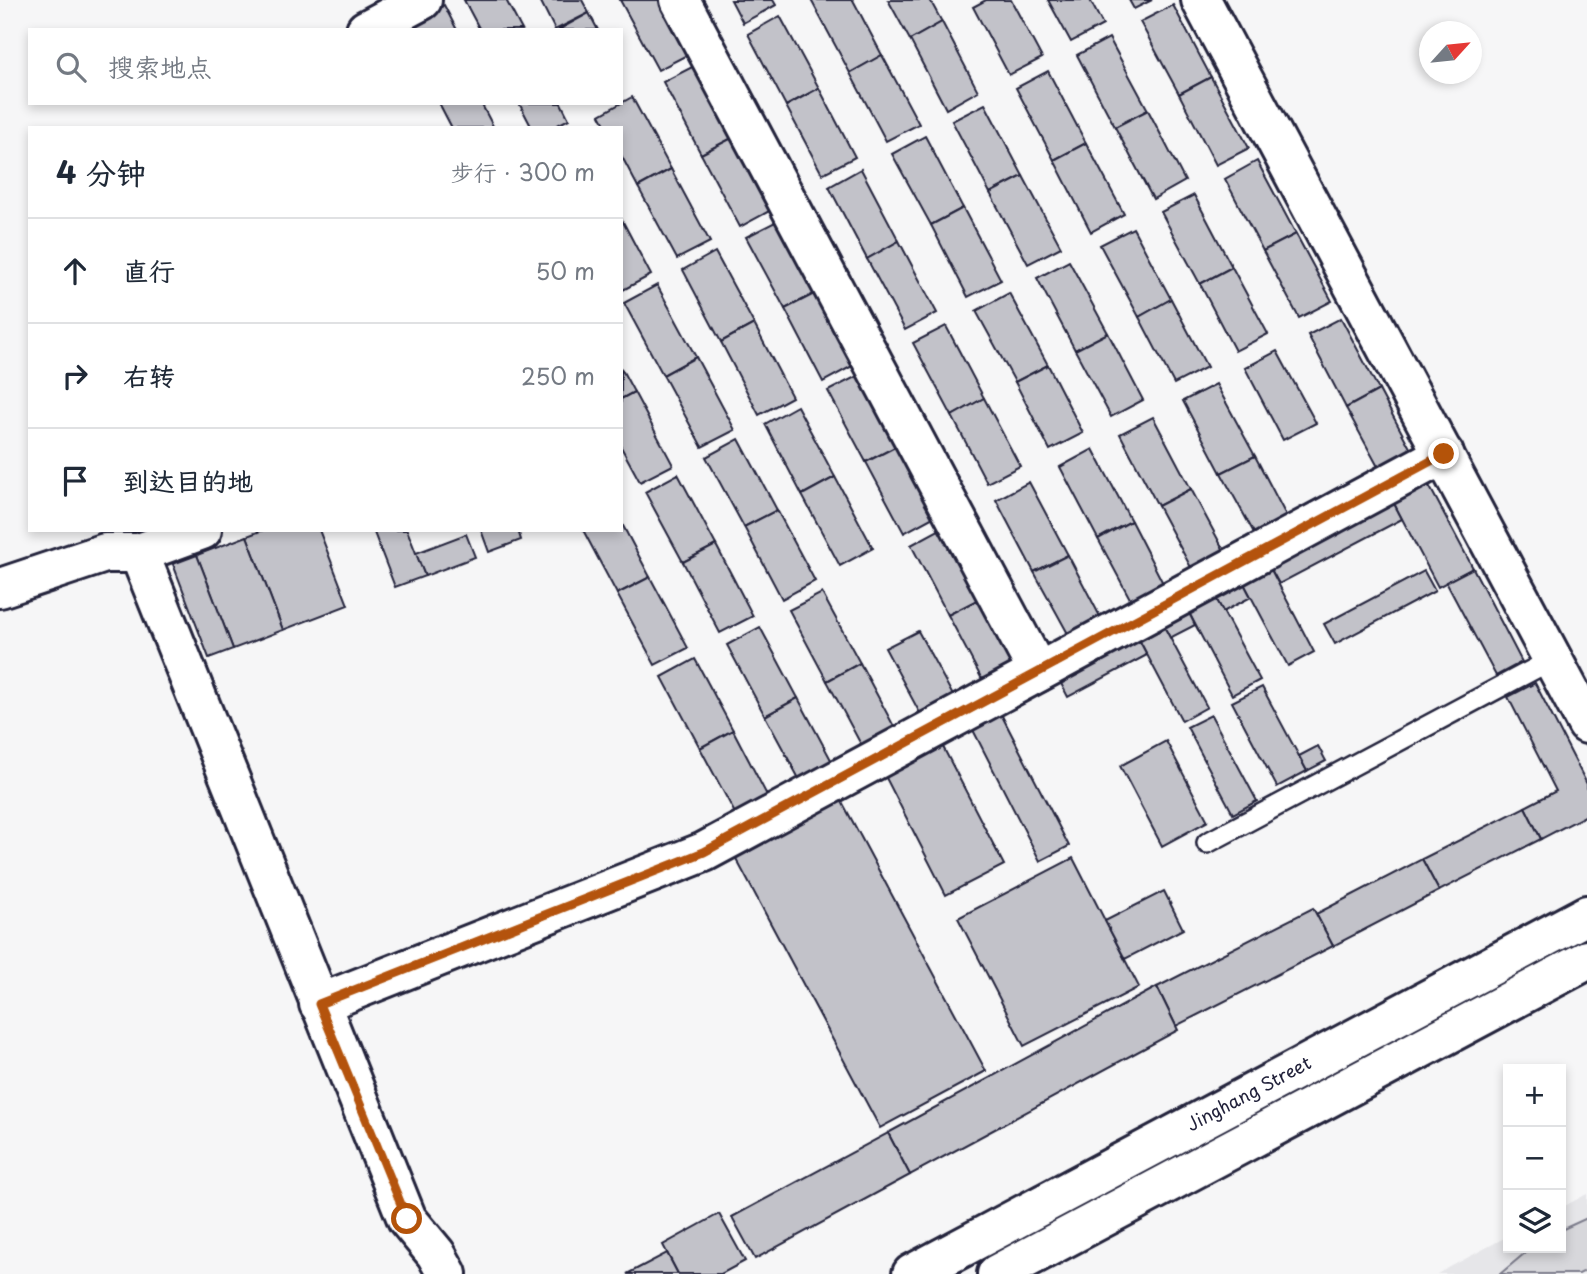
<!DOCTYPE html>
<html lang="zh">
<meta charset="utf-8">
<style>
body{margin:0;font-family:"Playpen Sans","LXGW WenKai TC",sans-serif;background:#f6f6f7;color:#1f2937}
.controls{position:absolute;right:21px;bottom:21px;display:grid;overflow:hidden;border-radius:0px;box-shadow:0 4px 10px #0003}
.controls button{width:63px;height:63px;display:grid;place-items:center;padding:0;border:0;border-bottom:2px solid #e0e1e3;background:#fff;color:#1f2937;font:35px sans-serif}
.compass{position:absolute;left:1419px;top:21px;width:63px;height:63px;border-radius:50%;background:#fff;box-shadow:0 4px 10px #0003;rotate:63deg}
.stop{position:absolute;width:21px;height:21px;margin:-16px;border:5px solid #b45309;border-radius:50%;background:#fff}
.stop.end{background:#b45309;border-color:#fff;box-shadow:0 2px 7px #0008}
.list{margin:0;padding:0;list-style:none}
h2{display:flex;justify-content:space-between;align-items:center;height:91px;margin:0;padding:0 28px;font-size:30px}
h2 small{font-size:23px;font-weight:400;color:#747a83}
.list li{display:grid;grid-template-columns:46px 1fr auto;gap:21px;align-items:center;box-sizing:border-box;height:105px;padding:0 28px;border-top:2px solid #e0e1e3}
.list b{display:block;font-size:26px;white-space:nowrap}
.list em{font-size:23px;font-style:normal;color:#747a83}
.icon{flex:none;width:38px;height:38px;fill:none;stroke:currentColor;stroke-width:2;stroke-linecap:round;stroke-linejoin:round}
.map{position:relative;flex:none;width:1587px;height:1274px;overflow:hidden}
.search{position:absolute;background:#fff;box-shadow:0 4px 10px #0003;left:28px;top:28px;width:595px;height:77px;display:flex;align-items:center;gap:18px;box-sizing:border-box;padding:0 24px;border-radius:0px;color:#747a83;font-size:26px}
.panel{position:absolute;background:#fff;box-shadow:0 4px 10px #0003;left:28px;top:126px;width:595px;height:406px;border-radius:0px}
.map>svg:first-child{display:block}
</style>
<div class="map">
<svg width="1587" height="1274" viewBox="0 0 1587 1274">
<rect width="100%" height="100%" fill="#f6f6f7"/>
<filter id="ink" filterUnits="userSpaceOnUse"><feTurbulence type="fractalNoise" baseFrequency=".0143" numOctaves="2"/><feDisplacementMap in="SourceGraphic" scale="14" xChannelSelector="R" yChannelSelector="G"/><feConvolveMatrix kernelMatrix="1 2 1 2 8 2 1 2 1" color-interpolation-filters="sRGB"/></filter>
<g filter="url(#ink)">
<!-- built -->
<path fill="#e6e6e9" d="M1587,1194V1274H1437L1508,1236V1248H1561V1208Z"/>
<!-- green -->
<path fill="#d7d7db" stroke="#7c7c8b" stroke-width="2" d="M1587,1218V1270L1579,1274H1500L1531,1248H1561V1230Z"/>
<!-- building -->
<g fill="#c2c2c9" stroke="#22223b" stroke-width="2">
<path d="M464,0H506L522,30H480Z"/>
<path d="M540,0H582L589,13L555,30Z"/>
<path d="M620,0H663L691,53L658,70Z"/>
<path d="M731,0H773L776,5L743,23Z"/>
<path d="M811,0H853L882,55L850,73Z"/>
<path d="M888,0H930L942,22L910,40Z"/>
<path d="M986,0H1011L1042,58L1009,75L973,7Z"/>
<path d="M1048,0H1090L1103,25L1071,42Z"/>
<path d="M1129,0H1152L1134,9Z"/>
<path d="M444,5L457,30H398Z"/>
<path d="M1173,5L1211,77L1179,94L1140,22Z"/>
<path d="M589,13L598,30H558Z"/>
<path d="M780,16L819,88L786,106L748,34Z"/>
<path d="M942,22L978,91L946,109L910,40Z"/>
<path d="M1109,38L1148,110L1115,127L1077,55Z"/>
<path d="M882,55L919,124L886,141L850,73Z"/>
<path d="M696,65L734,137L701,154L663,82Z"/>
<path d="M1048,71L1086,143L1054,160L1016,88Z"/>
<path d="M1211,77L1249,148L1216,165L1179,94Z"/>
<path d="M819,88L855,157L822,174L786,106Z"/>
<path d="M632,97L671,169L638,187L621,155V128H607L600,115Z"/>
<path d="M439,103H481L494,128H452Z"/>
<path d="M519,103H561L569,119L552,128H532Z"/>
<path d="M985,104L1023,176L990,193L952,121Z"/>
<path d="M1148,110L1185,181L1153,199L1115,127Z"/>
<path d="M925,136L963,208L931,225L892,154Z"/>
<path d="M734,137L773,209L740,227L701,154Z"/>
<path d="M1086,143L1124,214L1091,232L1054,160Z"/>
<path d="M1257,161L1296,234L1263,251L1225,179Z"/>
<path d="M671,169L710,242L677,259L638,187Z"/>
<path d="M861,169L899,241L867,259L829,187Z"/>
<path d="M1023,176L1061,247L1028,264L990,193Z"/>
<path d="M1194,195L1232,267L1200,284L1161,212Z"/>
<path d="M963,208L1001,280L968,297L931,225Z"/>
<path d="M621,218L651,275L621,291Z"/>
<path d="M779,220L818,292L785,309L746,237Z"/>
<path d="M1133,228L1171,299L1139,317L1100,245Z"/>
<path d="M1296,234L1332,301L1299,318L1263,251Z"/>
<path d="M899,241L937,313L905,330L867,259Z"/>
<path d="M715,252L754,324L721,342L683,270Z"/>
<path d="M1069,261L1108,333L1075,350L1037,278Z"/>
<path d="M1232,267L1268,334L1235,351L1200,284Z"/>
<path d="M657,285L696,357L663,375L624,303Z"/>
<path d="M818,292L856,364L823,382L785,309Z"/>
<path d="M1009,293L1048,365L1015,382L976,311Z"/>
<path d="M1171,299L1207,367L1174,384L1139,317Z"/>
<path d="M1341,318L1379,390L1346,408L1308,335Z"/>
<path d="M754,324L792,397L759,415L721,342Z"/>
<path d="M946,326L984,398L952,416L913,343Z"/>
<path d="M1108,333L1143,400L1111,417L1075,350Z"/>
<path d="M1277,351L1316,423L1283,440L1245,368Z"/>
<path d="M696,357L735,430L702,447L663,375Z"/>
<path d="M1048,365L1083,433L1050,450L1015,382Z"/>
<path d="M621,368L634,392L621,399Z"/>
<path d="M861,374L899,445L866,462L828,391Z"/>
<path d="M1216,384L1255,456L1221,473L1183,401Z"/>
<path d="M1379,390L1416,459L1383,476L1346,408Z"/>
<path d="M634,392L673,465L640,482L621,447V399Z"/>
<path d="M984,398L1020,466L987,483L952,416Z"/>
<path d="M797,406L835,477L802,495L765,424Z"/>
<path d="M1153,417L1191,489L1158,506L1120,434Z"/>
<path d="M739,439L777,510L744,527L706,457Z"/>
<path d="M899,445L937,515L904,533L866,462Z"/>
<path d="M1093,449L1131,521L1098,539L1060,467Z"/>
<path d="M1255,456L1291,525L1259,542L1221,473Z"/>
<path d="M678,474L716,545L683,562L645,492Z"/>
<path d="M835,477L873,548L840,566L802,495Z"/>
<path d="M1425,478L1473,568L1438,587L1390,496Z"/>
<path d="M1029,482L1068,555L1034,572L996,500Z"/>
<path d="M1191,489L1228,558L1195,575L1158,506Z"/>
<path d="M1390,496L1402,519L1279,584L1267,562Z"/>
<path d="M777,510L815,581L782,599L744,527Z"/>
<path d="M1131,521L1167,591L1135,608L1098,539Z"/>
<path d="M621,522L650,577L617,594L583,530H621Z"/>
<path d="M944,527L981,598L948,615L911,545Z"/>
<path d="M263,530H319L348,605L283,630L247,536Z"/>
<path d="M373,530H407L425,576L395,587Z"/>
<path d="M481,530H518L521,540L489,552Z"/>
<path d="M466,534L475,557L425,576L416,553Z"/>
<path d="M247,536L283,630L233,649L197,555Z"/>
<path d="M716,545L753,616L720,633L683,562Z"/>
<path d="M197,555L233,649L209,658L173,564Z"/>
<path d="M1068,555L1104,624L1072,641L1034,572Z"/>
<path d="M1267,562L1314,652L1288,666L1240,576Z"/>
<path d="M1473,568L1522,662L1496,676L1446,582Z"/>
<path d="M1424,571L1435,591L1335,644L1324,624Z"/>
<path d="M1240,576L1251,597L1223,612L1212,591Z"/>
<path d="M650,577L688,648L655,665L617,594Z"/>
<path d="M1212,591L1260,680L1232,695L1185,605Z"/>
<path d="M822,593L860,663L827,681L789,610Z"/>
<path d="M981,598L1019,669L986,687L948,615Z"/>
<path d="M1185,605L1195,625L1170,638L1160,619Z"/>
<path d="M1160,619L1207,707L1182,721L1135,632Z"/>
<path d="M760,627L798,698L765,716L727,645Z"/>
<path d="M918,631L956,701L923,719L885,648Z"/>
<path d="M1135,632L1147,655L1068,697L1056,674Z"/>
<path d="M695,659L733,730L700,748L662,677Z"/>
<path d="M860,663L898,734L865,752L827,681Z"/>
<path d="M1535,683L1587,784V815L1541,839L1525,807L1556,791L1508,697Z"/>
<path d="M1262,687L1307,771L1277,787L1232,702Z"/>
<path d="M798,698L836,769L803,786L765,716Z"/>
<path d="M1000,712L1069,846L1040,861L971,726Z"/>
<path d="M1211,715L1257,801L1233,814L1187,727Z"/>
<path d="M733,730L770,801L738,819L700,748Z"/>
<path d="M1166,741L1208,821L1162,846L1120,766Z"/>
<path d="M942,745L1004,865L946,895L884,774Z"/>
<path d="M1318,746L1326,761L1307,771L1299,756Z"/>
<path d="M839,796L986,1071L880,1128L733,853Z"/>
<path d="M1525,807L1541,839L1439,891L1422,859Z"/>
<path d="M1073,858L1139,987L1024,1046L958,918Z"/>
<path d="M1422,859L1439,891L1333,946L1316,914Z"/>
<path d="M1164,891L1183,929L1125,959L1105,921Z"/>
<path d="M1313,908L1333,946L1176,1026L1157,987Z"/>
<path d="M1157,987L1178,1030L910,1175L888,1133Z"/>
<path d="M888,1133L910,1175L755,1259L732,1217Z"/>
<path d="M719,1214L745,1261L721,1274H678L663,1245Z"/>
<path d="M667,1253L678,1274H627Z"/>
</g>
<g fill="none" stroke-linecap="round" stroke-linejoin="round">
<defs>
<path id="lane" d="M1207,843L1553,659"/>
<g id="street">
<path d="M680,0L1038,672"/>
<path d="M1201,0L1587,724"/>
<path d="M366,30L422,0"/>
<path d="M139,553L407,1219L436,1254L447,1274"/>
<path d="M0,588L105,553H139L202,530"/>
<path d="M319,1004L704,852L1444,454"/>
</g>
<g id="secondary">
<path d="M912,1274L1587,915"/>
<path d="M997,1274L1587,960"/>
</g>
</defs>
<!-- lane casing -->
<use href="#lane" stroke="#22223b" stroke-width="24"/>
<!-- street casing -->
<use href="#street" stroke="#22223b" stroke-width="44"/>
<!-- secondary casing -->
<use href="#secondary" stroke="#22223b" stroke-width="44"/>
<!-- lane -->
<use href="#lane" stroke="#fff" stroke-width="19"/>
<!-- street -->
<use href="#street" stroke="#fff" stroke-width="38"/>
<!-- secondary -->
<use href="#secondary" stroke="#fff" stroke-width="38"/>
</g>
</g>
<g fill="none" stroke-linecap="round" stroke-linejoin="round" filter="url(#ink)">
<!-- route -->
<path stroke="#b45309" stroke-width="9" d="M407,1219L319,1004L704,852L1444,454"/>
</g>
<g text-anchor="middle" stroke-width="7" stroke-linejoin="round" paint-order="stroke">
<!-- street labels -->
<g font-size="18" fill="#22223b" stroke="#fff">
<text transform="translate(1249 1094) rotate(-28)" y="6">Jinghang Street</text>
</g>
</g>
</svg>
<div class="controls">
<button>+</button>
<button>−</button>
<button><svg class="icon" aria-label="layers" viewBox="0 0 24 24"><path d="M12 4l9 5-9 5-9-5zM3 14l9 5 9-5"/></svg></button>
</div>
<svg class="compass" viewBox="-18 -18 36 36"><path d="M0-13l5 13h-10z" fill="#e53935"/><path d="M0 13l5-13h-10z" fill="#747a83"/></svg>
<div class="stop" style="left:407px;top:1219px"></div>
<div class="stop end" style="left:1444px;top:454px"></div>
<div class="search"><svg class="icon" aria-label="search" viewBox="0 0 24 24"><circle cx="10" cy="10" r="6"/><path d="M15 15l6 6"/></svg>搜索地点</div>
<section class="panel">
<h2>4 分钟<small>步行 · 300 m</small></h2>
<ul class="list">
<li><svg class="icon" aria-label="ahead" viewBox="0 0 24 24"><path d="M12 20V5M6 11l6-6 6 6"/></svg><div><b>直行</b></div><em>50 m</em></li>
<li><svg class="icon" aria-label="right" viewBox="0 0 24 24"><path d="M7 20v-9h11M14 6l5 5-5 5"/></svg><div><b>右转</b></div><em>250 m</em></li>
<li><svg class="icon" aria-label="arrive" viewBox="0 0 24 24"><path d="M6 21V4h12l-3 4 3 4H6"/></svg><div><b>到达目的地</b></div></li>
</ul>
</section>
</div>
